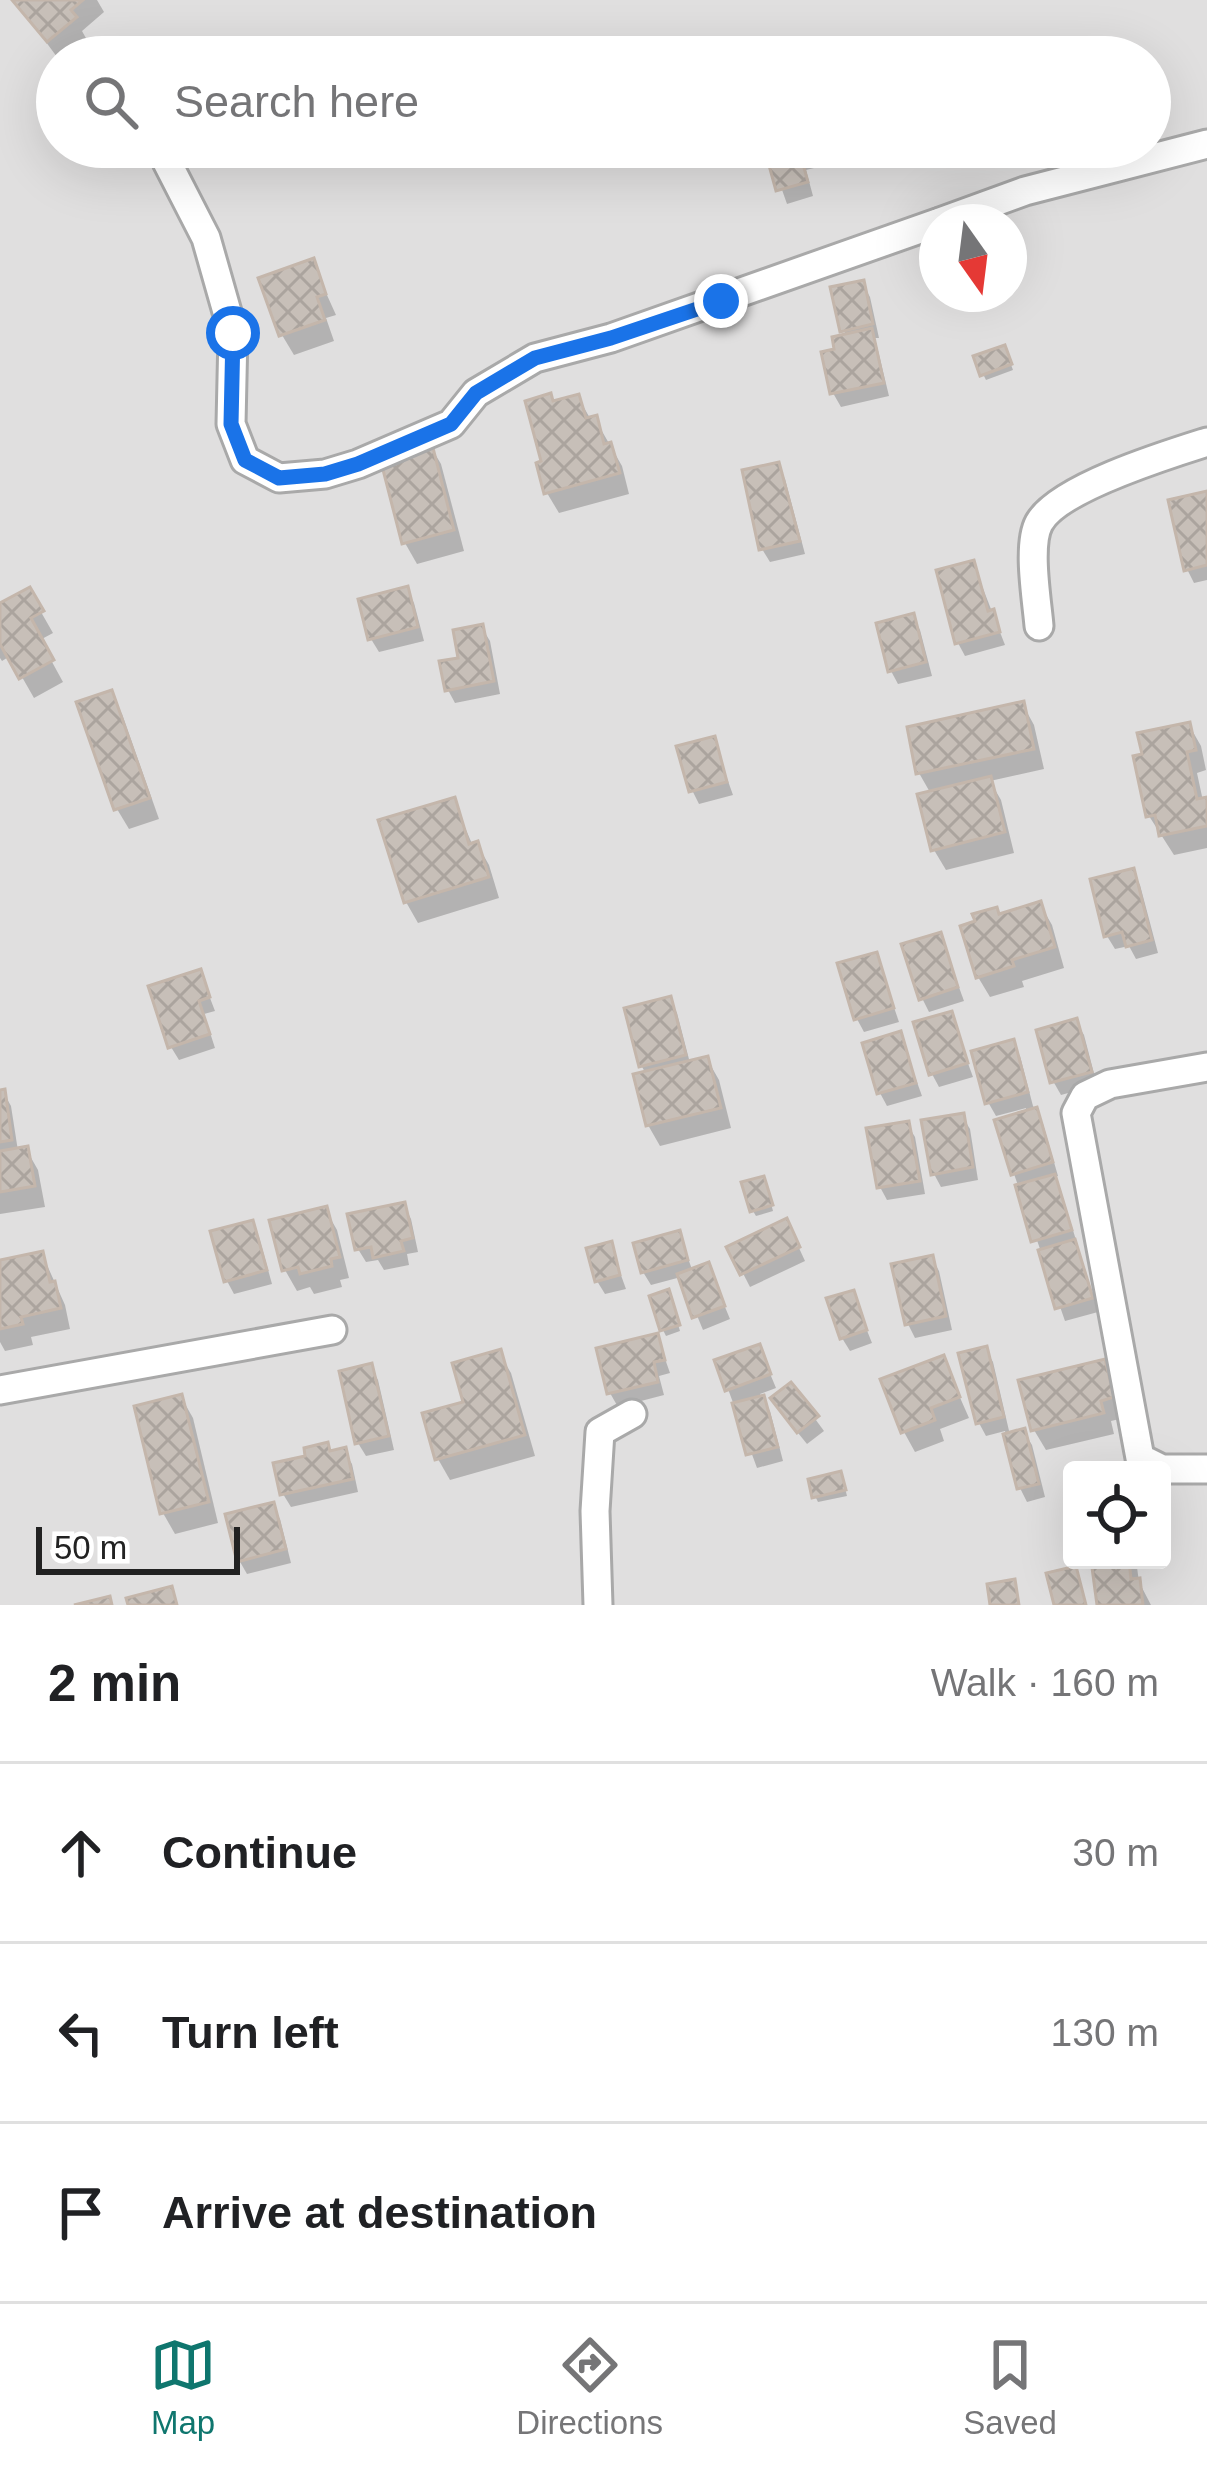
<!DOCTYPE html>
<meta charset="utf-8">
<style>
:root{--surface:#fff;--page:#f6f6f6;--text:#202124;--muted:#757577;--line:#e0e0e0;--accent:#0f766e}
body{margin:0;font-family:Helvetica,sans-serif;background:var(--page);color:var(--text)}
.controls{position:absolute;right:36px;bottom:36px;display:grid;overflow:hidden;border-radius:12px;box-shadow:0 12px 48px #0002}
.controls button{width:108px;height:108px;display:grid;place-items:center;padding:0;border:0;border-bottom:3px solid var(--line);background:var(--surface);color:var(--text);font:60px sans-serif}
.compass{position:absolute;left:919px;top:204px;width:108px;height:108px;border-radius:50%;background:var(--surface);box-shadow:0 12px 48px #0002;rotate:166deg}
.scale{position:absolute;left:36px;bottom:30px;width:204px;box-sizing:border-box;padding-left:12px;border:6px solid #222;border-top:0;font-size:33px;line-height:42px;white-space:nowrap;color:#222;-webkit-text-stroke:9px #fff;paint-order:stroke}
.stop{position:absolute;width:36px;height:36px;margin:-27px;border:9px solid #1a73e8;border-radius:50%;background:#fff}
.stop.end{background:#1a73e8;border-color:#fff;box-shadow:0 3px 12px #0008}
.list{margin:0;padding:0;list-style:none}
h2{display:flex;justify-content:space-between;align-items:center;height:156px;margin:0;padding:0 48px;font-size:51px}
h2 small{font-size:39px;font-weight:400;color:var(--muted)}
.list li{display:grid;grid-template-columns:78px 1fr auto;gap:36px;align-items:center;box-sizing:border-box;height:180px;padding:0 48px;border-top:3px solid var(--line)}
.list b{display:block;font-size:45px;white-space:nowrap}
.list em{font-size:39px;font-style:normal;color:var(--muted)}
.icon{flex:none;width:66px;height:66px;fill:none;stroke:currentColor;stroke-width:2;stroke-linecap:round;stroke-linejoin:round}
.map{position:relative;flex:none;width:1207px;height:1605px;overflow:hidden}
.search{position:absolute;background:var(--surface);box-shadow:0 12px 48px #0002;left:36px;right:36px;top:36px;height:132px;display:flex;align-items:center;gap:30px;box-sizing:border-box;padding:0 42px;border-radius:66px;color:var(--muted);font-size:45px}
.sheet{height:696px;background:var(--surface)}
nav{display:flex;justify-content:space-around;align-items:center;box-sizing:border-box;height:168px;border-top:3px solid var(--line);background:var(--surface);font-size:33px;color:var(--muted)}
nav a{display:grid;justify-items:center;gap:6px}
nav .on{color:var(--accent)}
.map>svg:first-child{display:block}
.residential{fill:#e0dfdf;fill-rule:evenodd}
.shadow{fill:#0003}
.building{fill:url(#building-cross-hatch);stroke:#c4b6ab;stroke-width:3}
.lines{fill:none;stroke-linecap:round;stroke-linejoin:round}
.minor-casing{stroke:#a9a9a9;stroke-width:33}
.minor{stroke:#fff;stroke-width:27}
.route{stroke:#1a73e8;stroke-width:15}
</style>
<div class="map">
<svg width="1207" height="1605" viewBox="0 0 1207 1605">
<defs>
<pattern id="building-cross-hatch" width="8" height="8" patternUnits="userSpaceOnUse" patternTransform="scale(3)"><rect width="8" height="8" fill="#c7bfb8"/><path d="M0 0l8 8M0 8l8-8" fill="none" stroke="#aba49e"/></pattern>
</defs>
<rect width="100%" height="100%" fill="#f2efe9"/>
<!-- residential -->
<path class="residential" d="M0 0H1207V1605H0ZM57 57H1150V147H57ZM937 222H1009V294H937ZM1072 1470H1162V1560H1072Z"/>
<!-- shadow -->
<g class="shadow">
<polygon points="15,0 97,0 104,12 82,31 87,40 65,57 57,57"/>
<polygon points="767,147 821,147 826,165 806,170 813,196 787,204"/>
<polygon points="1038,147 1065,147 1073,169 1051,176"/>
<polygon points="312,262 336,315 326,318 334,341 294,355 282,335"/>
<polygon points="862,283 870,297 879,338 875,338 889,396 841,407 833,393 838,352"/>
<polygon points="1007,354 1013,370 986,380 983,374"/>
<polygon points="578,397 591,420 595,419 622,466 629,494 559,513 547,493 545,463 554,404"/>
<polygon points="429,444 441,464 464,551 417,564 405,543"/>
<polygon points="777,465 785,479 805,554 770,562 762,549"/>
<polygon points="1207,494 1207,580 1194,583 1187,569"/>
<polygon points="973,563 1005,645 965,656 958,643"/>
<polygon points="407,590 414,603 424,641 379,652 371,639"/>
<polygon points="29,591 53,633 40,640 63,682 34,698 10,656 2,661 0,658 0,607"/>
<polygon points="913,617 920,630 932,676 898,684 891,671"/>
<polygon points="482,628 490,641 500,694 455,703 448,690"/>
<polygon points="110,693 122,714 159,819 129,829 117,809"/>
<polygon points="1023,705 1034,725 1044,769 990,781 1001,800 1014,853 946,870 934,850 931,794 919,773"/>
<polygon points="1189,725 1201,746 1206,770 1197,773 1203,801 1207,804 1207,848 1174,855 1149,816 1145,757"/>
<polygon points="713,739 733,795 699,804 692,790"/>
<polygon points="453,800 473,846 477,844 489,865 499,898 418,923 406,902"/>
<polygon points="1133,872 1140,885 1158,953 1136,959 1129,946 1115,949 1107,936"/>
<polygon points="1040,904 1052,925 1064,968 1022,981 1024,987 990,997 978,977 978,923"/>
<polygon points="940,935 964,1001 929,1012 922,998"/>
<polygon points="876,955 899,1022 864,1032 857,1019"/>
<polygon points="200,972 215,1011 204,1014 215,1048 179,1060 171,1047"/>
<polygon points="670,999 677,1013 690,1063 707,1059 719,1080 731,1128 660,1146 648,1125 646,1074 641,1065"/>
<polygon points="950,1014 973,1077 939,1087 932,1074"/>
<polygon points="1076,1022 1084,1035 1097,1085 1061,1095 1053,1081"/>
<polygon points="900,1035 922,1096 887,1106 880,1093"/>
<polygon points="1012,1043 1020,1056 1033,1106 1043,1124 1058,1176 1053,1177 1061,1191 1098,1312 1065,1321 1014,1174 1026,1108 996,1116 988,1102"/>
<polygon points="3,1092 11,1106 18,1151 26,1149 38,1170 45,1207 0,1214 0,1093"/>
<polygon points="962,1116 970,1129 978,1180 941,1187 934,1174"/>
<polygon points="907,1124 915,1137 925,1194 887,1200 880,1187"/>
<polygon points="766,1185 773,1211 756,1216 753,1211"/>
<polygon points="404,1205 411,1219 418,1252 407,1254 409,1265 384,1270 378,1260 366,1262 358,1249"/>
<polygon points="325,1209 337,1230 349,1278 340,1280 342,1287 314,1294 310,1287 297,1291 285,1270"/>
<polygon points="252,1224 259,1237 272,1284 234,1294 227,1281"/>
<polygon points="679,1234 693,1272 708,1266 730,1319 703,1330 681,1277 651,1285 643,1272"/>
<polygon points="793,1235 805,1261 750,1287 730,1248"/>
<polygon points="610,1245 626,1289 605,1294 597,1281"/>
<polygon points="42,1254 65,1305 70,1329 31,1337 33,1345 5,1351 0,1342 0,1263"/>
<polygon points="932,1258 939,1271 952,1330 915,1338 908,1324"/>
<polygon points="852,1293 872,1343 850,1351 842,1338"/>
<polygon points="670,1299 680,1331 666,1336 663,1330"/>
<polygon points="657,1336 670,1373 659,1376 664,1395 618,1407 610,1393 600,1350"/>
<polygon points="759,1347 776,1388 760,1394 770,1411 783,1461 757,1468 728,1389"/>
<polygon points="985,1349 993,1362 1010,1435 1024,1432 1032,1445 1045,1497 1027,1502 1020,1488 1005,1431 986,1436 979,1423"/>
<polygon points="499,1353 511,1373 535,1456 450,1480 438,1459"/>
<polygon points="943,1359 969,1418 940,1429 944,1441 915,1452 904,1432"/>
<polygon points="1103,1362 1115,1383 1124,1418 1111,1421 1114,1434 1046,1450 1034,1430"/>
<polygon points="371,1367 378,1380 394,1450 366,1456 358,1443"/>
<polygon points="791,1386 824,1431 807,1444 781,1412"/>
<polygon points="181,1397 193,1418 218,1523 175,1534 163,1513"/>
<polygon points="344,1451 352,1464 358,1492 291,1507 283,1494 332,1454"/>
<polygon points="843,1480 847,1496 818,1502 815,1496"/>
<polygon points="272,1505 280,1519 291,1563 247,1574 239,1560"/>
<polygon points="1094,1560 1136,1560 1139,1582 1151,1605 1100,1605"/>
</g>
<!-- building -->
<g class="building">
<polygon points="12,0 83,0 71,10 77,17 47,42"/>
<polygon points="764,147 819,147 821,151 801,157 808,182 776,191"/>
<polygon points="1035,147 1065,147 1067,156 1041,164"/>
<polygon points="314,258 326,294 317,297 325,320 279,336 258,278"/>
<polygon points="864,280 873,324 840,332 830,287"/>
<polygon points="872,328 884,383 830,394 821,352 834,349 832,337"/>
<polygon points="1005,345 1012,364 980,376 973,356"/>
<polygon points="551,393 553,401 579,394 586,418 597,415 604,444 611,442 620,473 544,494 536,463 541,461 525,401"/>
<polygon points="431,440 454,530 402,544 379,454"/>
<polygon points="779,462 800,541 759,550 742,470"/>
<polygon points="1207,491 1207,565 1184,571 1168,500"/>
<polygon points="974,560 988,611 994,609 1000,632 955,644 936,570"/>
<polygon points="408,586 418,627 368,640 358,599"/>
<polygon points="30,587 44,611 31,618 54,660 19,679 0,644 0,603"/>
<polygon points="914,613 926,662 888,672 876,623"/>
<polygon points="483,624 494,681 445,691 439,661 458,658 453,630"/>
<polygon points="112,690 150,798 114,810 76,702"/>
<polygon points="1024,701 1034,749 916,774 907,727"/>
<polygon points="1190,722 1196,750 1187,752 1197,799 1207,797 1207,826 1159,836 1155,815 1146,817 1133,756 1142,754 1137,733"/>
<polygon points="715,736 727,782 689,792 676,746"/>
<polygon points="991,776 1005,832 931,851 917,794"/>
<polygon points="455,797 469,844 478,841 489,877 404,903 378,820"/>
<polygon points="1134,868 1152,940 1126,947 1122,932 1104,937 1090,879"/>
<polygon points="1041,901 1055,947 1012,960 1014,966 976,978 960,926 975,921 972,914 997,907 999,914"/>
<polygon points="941,932 958,987 919,1000 901,944"/>
<polygon points="877,952 894,1008 854,1020 837,963"/>
<polygon points="201,969 210,997 199,1001 210,1034 168,1048 148,986"/>
<polygon points="671,996 686,1055 639,1067 624,1008"/>
<polygon points="952,1011 968,1063 929,1075 913,1022"/>
<polygon points="1077,1018 1092,1072 1050,1083 1036,1030"/>
<polygon points="901,1031 916,1083 877,1094 862,1043"/>
<polygon points="1014,1039 1028,1092 985,1104 971,1051"/>
<polygon points="708,1056 721,1108 646,1126 633,1074"/>
<polygon points="5,1089 12,1140 0,1142 0,1090"/>
<polygon points="1037,1107 1053,1162 1011,1175 994,1120"/>
<polygon points="964,1113 973,1167 931,1175 921,1120"/>
<polygon points="909,1121 920,1181 877,1188 866,1128"/>
<polygon points="28,1146 35,1186 0,1192 0,1151"/>
<polygon points="1055,1174 1072,1230 1031,1242 1015,1185"/>
<polygon points="764,1176 773,1205 750,1212 741,1182"/>
<polygon points="405,1202 413,1238 401,1241 404,1251 373,1258 371,1247 355,1250 347,1214"/>
<polygon points="327,1206 340,1257 331,1259 332,1266 300,1274 298,1267 282,1271 269,1220"/>
<polygon points="787,1218 800,1247 740,1275 726,1247"/>
<polygon points="253,1220 267,1270 224,1282 210,1231"/>
<polygon points="680,1230 688,1260 641,1273 633,1243"/>
<polygon points="1075,1239 1093,1298 1055,1309 1038,1250"/>
<polygon points="612,1241 620,1275 595,1282 586,1248"/>
<polygon points="43,1251 50,1282 55,1281 61,1308 21,1317 23,1324 0,1329 0,1260"/>
<polygon points="933,1255 946,1316 905,1325 891,1264"/>
<polygon points="709,1262 725,1306 692,1318 677,1274"/>
<polygon points="669,1289 680,1325 660,1331 649,1296"/>
<polygon points="854,1290 867,1330 840,1339 826,1298"/>
<polygon points="658,1333 665,1360 654,1362 658,1382 607,1394 596,1348"/>
<polygon points="760,1344 771,1374 725,1391 714,1360"/>
<polygon points="987,1346 1004,1417 976,1424 958,1353"/>
<polygon points="501,1349 525,1435 435,1460 422,1413 463,1402 452,1363"/>
<polygon points="944,1355 960,1397 931,1408 935,1420 901,1433 880,1379"/>
<polygon points="1105,1359 1114,1397 1101,1401 1104,1413 1031,1431 1018,1380"/>
<polygon points="372,1363 389,1436 355,1444 339,1371"/>
<polygon points="791,1382 819,1416 797,1433 770,1398"/>
<polygon points="182,1394 209,1502 160,1514 134,1406"/>
<polygon points="764,1395 778,1447 746,1455 732,1403"/>
<polygon points="1025,1428 1039,1484 1017,1489 1003,1434"/>
<polygon points="328,1442 330,1451 346,1447 353,1479 280,1495 273,1463 305,1456 304,1448"/>
<polygon points="841,1471 846,1490 812,1498 808,1479"/>
<polygon points="274,1502 286,1549 237,1562 225,1514"/>
<polygon points="1091,1560 1129,1560 1131,1579 1140,1578 1143,1605 1097,1605"/>
<polygon points="1076,1566 1086,1605 1054,1605 1046,1573"/>
<polygon points="1015,1579 1019,1605 990,1605 987,1584"/>
<polygon points="172,1586 177,1605 128,1605 126,1598"/>
<polygon points="110,1596 112,1605 74,1605"/>
</g>
<g class="lines">
<!-- minor casing -->
<g class="minor-casing">
<g id="minor">
<polyline points="167,162 206,238 233,333 231,424 245,460 279,478 325,474 358,464 451,424 476,393 535,358 611,338 937,223"/>
<polyline points="940,222 1025,191 1207,144"/>
<path d="M1039 626C1037 601 1027 545 1039 523 1058 488 1169 454 1207 442"/>
<polyline points="1207,1067 1110,1084 1085,1096 1076,1113 1140,1458 1162,1469 1207,1469"/>
<polyline points="0,1390 332,1330"/>
<polyline points="598,1605 595,1511 600,1432 632,1414"/>
</g>
</g>
<!-- minor -->
<use href="#minor" class="minor"/>
</g>
<g class="lines">
<!-- route -->
<polyline class="route" points="233,333 231,424 245,460 279,478 325,474 358,464 451,424 476,393 535,358 611,338 721,301"/>
</g>
</svg>
<div class="controls">
<button><svg class="icon" aria-label="locate" viewBox="0 0 24 24"><circle cx="12" cy="12" r="6"/><path d="M12 2v4M12 18v4M2 12h4M18 12h4"/></svg></button>
</div>
<svg class="compass" viewBox="-18 -18 36 36"><path d="M0-13l5 13h-10z" fill="#e53935"/><path d="M0 13l5-13h-10z" fill="#757577"/></svg>
<div class="scale">50 m</div>
<div class="stop" style="left:233px;top:333px"></div>
<div class="stop end" style="left:721px;top:301px"></div>
<div class="search"><svg class="icon" aria-label="search" viewBox="0 0 24 24"><circle cx="10" cy="10" r="6"/><path d="M15 15l6 6"/></svg>Search here</div>
</div>
<section class="sheet">
<h2>2 min<small>Walk · 160 m</small></h2>
<ul class="list">
<li><svg class="icon" aria-label="ahead" viewBox="0 0 24 24"><path d="M12 20V5M6 11l6-6 6 6"/></svg><div><b>Continue</b></div><em>30 m</em></li>
<li><svg class="icon" aria-label="left" viewBox="0 0 24 24"><path d="M17 20v-9H6M10 6l-5 5 5 5"/></svg><div><b>Turn left</b></div><em>130 m</em></li>
<li><svg class="icon" aria-label="arrive" viewBox="0 0 24 24"><path d="M6 21V4h12l-3 4 3 4H6"/></svg><div><b>Arrive at destination</b></div></li>
</ul>
</section>
<nav>
<a class="on"><svg class="icon" aria-label="map" viewBox="0 0 24 24"><path d="M3 6l6-2 6 2 6-2v14l-6 2-6-2-6 2zM9 4v14M15 6v14"/></svg>Map</a>
<a><svg class="icon" aria-label="directions" viewBox="0 0 24 24"><path d="M12 3l9 9-9 9-9-9zM9 14v-3h6M13 9l2 2-2 2"/></svg>Directions</a>
<a><svg class="icon" aria-label="saved" viewBox="0 0 24 24"><path d="M7 4h10v16l-5-4-5 4z"/></svg>Saved</a>
</nav>
